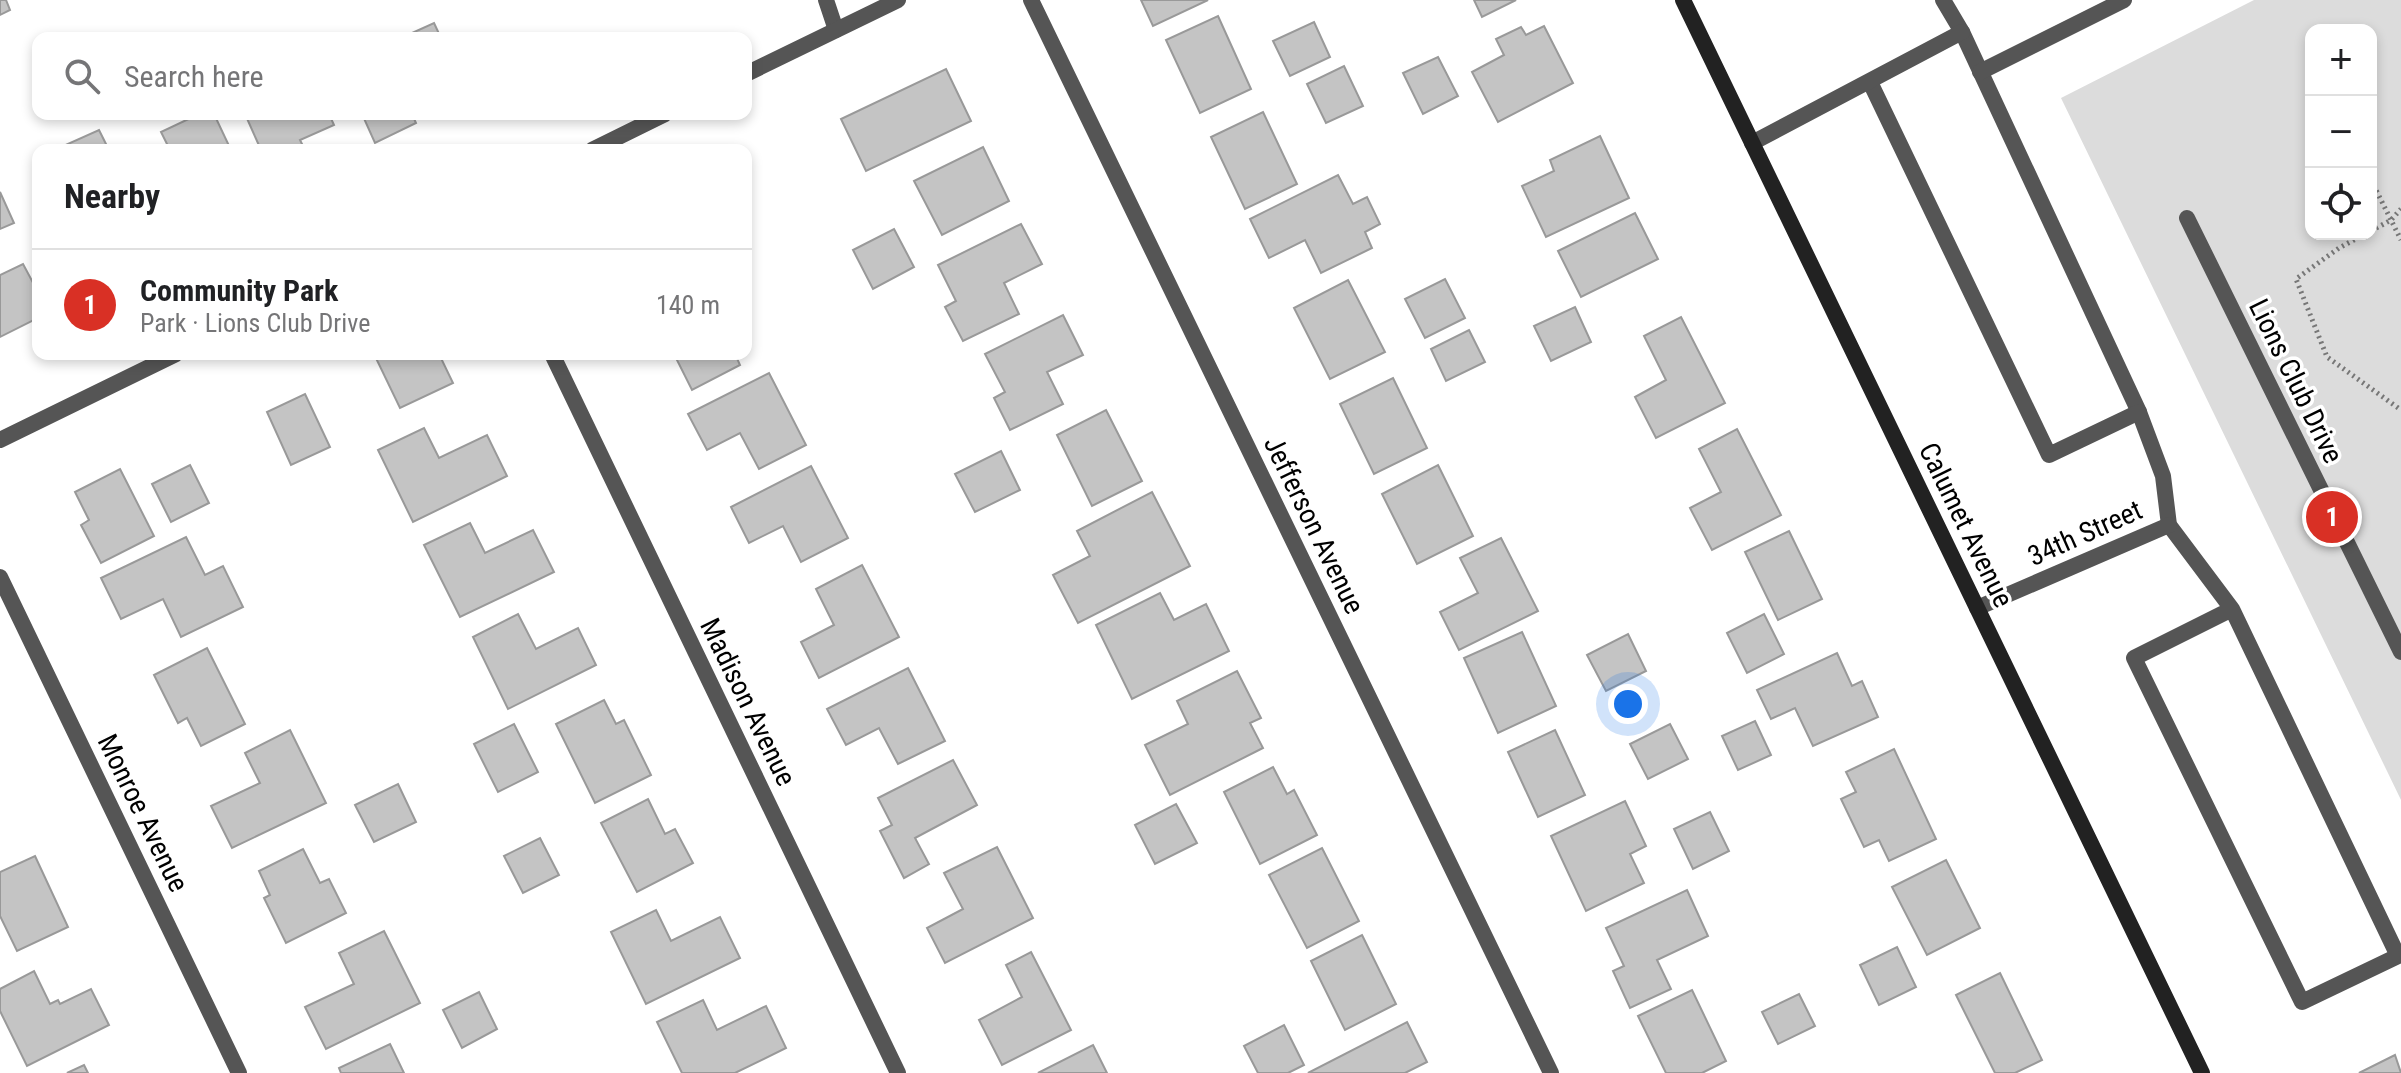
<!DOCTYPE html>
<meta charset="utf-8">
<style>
:root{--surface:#fff;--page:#f2f2f2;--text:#202124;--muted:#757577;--line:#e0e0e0;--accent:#d93025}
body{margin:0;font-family:"Roboto Condensed",sans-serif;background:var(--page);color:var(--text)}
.controls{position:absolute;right:24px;top:24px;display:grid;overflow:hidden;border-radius:16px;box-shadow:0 4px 12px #0003}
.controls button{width:72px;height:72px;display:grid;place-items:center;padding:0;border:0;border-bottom:2px solid var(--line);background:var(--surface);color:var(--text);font:40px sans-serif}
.you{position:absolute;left:1628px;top:704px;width:28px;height:28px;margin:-20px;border:6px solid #fff;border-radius:50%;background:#1a73e8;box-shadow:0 0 0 12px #1a73e833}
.badge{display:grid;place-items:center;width:52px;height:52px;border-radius:50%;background:var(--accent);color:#fff;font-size:26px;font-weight:700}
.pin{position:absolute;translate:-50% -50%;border:4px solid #fff;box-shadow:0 2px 8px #0006}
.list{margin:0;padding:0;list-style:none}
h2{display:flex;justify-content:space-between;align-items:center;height:104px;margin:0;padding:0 32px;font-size:34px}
h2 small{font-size:26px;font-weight:400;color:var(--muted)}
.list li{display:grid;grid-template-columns:52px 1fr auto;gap:24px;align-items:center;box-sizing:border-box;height:112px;padding:0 32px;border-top:2px solid var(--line)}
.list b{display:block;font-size:30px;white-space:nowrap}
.list p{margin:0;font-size:26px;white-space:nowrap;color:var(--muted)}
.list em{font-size:26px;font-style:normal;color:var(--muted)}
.icon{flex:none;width:44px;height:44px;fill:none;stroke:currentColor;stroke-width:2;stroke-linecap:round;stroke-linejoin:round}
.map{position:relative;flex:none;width:2401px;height:1073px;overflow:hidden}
.search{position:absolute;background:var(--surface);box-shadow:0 4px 12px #0003;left:32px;top:32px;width:720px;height:88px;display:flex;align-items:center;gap:20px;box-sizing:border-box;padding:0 28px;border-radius:16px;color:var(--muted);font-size:30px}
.panel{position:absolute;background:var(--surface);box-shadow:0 4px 12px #0003;left:32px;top:144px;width:720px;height:216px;border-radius:16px}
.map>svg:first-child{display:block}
.green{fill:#dcdcdc;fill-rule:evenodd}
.building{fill:#c4c4c4;stroke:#999;stroke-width:2}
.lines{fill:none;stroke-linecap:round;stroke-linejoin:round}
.path{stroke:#777;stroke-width:5;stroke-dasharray:2 4;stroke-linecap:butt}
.lane{stroke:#555;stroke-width:16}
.street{stroke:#555;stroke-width:16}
.secondary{stroke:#222;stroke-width:16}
.labels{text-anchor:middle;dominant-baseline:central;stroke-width:7;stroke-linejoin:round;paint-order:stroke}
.street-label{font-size:28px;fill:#000;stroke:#fff}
</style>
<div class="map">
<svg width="2401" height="1073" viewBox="0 0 2401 1073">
<rect width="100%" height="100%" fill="#fff"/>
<!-- green -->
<path class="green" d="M2254 0H2401V800L2061 98ZM2311 30H2371V234H2311Z"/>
<!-- building -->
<g class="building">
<polygon points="0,0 6,0 10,10 0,15"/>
<polygon points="1141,0 1208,0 1153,26"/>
<polygon points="1474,0 1516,0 1482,17"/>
<polygon points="1218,16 1251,89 1200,113 1166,40"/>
<polygon points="1314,22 1330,57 1290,76 1273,41"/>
<polygon points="434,23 441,38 401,38"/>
<polygon points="1544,26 1573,83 1498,122 1472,72 1504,55 1496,39 1521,27 1526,35"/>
<polygon points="1438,57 1458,96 1423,114 1403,73"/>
<polygon points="1344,66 1363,106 1326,123 1307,84"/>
<polygon points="946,69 971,121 866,171 841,119"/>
<polygon points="1263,112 1297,184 1245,209 1211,137"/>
<polygon points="199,114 214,114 231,150 170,150 161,132"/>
<polygon points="245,114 329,114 334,125 300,140 305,150 261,150"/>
<polygon points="362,114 412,114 416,123 375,143"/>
<polygon points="99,130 109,150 62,150 61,147"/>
<polygon points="1600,136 1629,198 1546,237 1522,186 1554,171 1550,160"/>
<polygon points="983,147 1009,201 942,235 914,181"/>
<polygon points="1338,175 1353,204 1367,197 1380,224 1365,232 1372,248 1321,273 1305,240 1269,258 1250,219"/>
<polygon points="0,192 14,223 0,229"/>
<polygon points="1635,213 1658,259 1581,297 1558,251"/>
<polygon points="1021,224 1042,264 1004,283 1019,314 963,341 945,307 956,301 938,265"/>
<polygon points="894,229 914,267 873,289 853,250"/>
<polygon points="23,264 38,292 38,318 0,337 0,275"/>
<polygon points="1445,279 1465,318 1425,338 1405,299"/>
<polygon points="1348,280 1385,352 1330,379 1294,308"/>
<polygon points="1575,307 1591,342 1551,361 1534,326"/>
<polygon points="1063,315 1083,355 1047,372 1063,404 1010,430 994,398 1005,392 985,354"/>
<polygon points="1681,317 1725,403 1656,438 1635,397 1666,380 1644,336"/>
<polygon points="1469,330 1485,362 1446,381 1431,349"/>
<polygon points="374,354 439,354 453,383 400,408"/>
<polygon points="674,354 735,354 740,365 692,390"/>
<polygon points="769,373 806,445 759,469 740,433 707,450 688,414"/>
<polygon points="1393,378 1427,448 1374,474 1340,404"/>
<polygon points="305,394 330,447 291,465 267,412"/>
<polygon points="1106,410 1142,481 1092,506 1057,435"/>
<polygon points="424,428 439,458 487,435 507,476 413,522 378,450"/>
<polygon points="1737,429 1781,515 1712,550 1690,508 1721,492 1699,449"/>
<polygon points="1001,451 1020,490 975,512 955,474"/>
<polygon points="190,465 209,503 171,522 152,484"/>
<polygon points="1438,465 1473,536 1417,564 1382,494"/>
<polygon points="811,466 848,538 801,562 783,526 749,543 731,507"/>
<polygon points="120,469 154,536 101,563 81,525 89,520 75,492"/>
<polygon points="1152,492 1190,566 1078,623 1053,575 1090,556 1077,531"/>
<polygon points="470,523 485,553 533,530 554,572 460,617 424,545"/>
<polygon points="1789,531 1822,599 1778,620 1745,552"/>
<polygon points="186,537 205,575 223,566 243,607 181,637 163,599 121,619 101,578"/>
<polygon points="1501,538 1538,611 1459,650 1440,612 1478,593 1460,558"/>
<polygon points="862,565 899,637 819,678 801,642 834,625 816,589"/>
<polygon points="1160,593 1174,620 1206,604 1229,651 1132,699 1096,625"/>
<polygon points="518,614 536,649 578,628 596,665 508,709 473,637"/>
<polygon points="1764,614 1784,654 1747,673 1727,633"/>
<polygon points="1522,632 1556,706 1498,733 1464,658"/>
<polygon points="1628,634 1646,671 1606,691 1587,655"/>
<polygon points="207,648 245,724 201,746 187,718 178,723 154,675"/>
<polygon points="1837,653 1852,686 1862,681 1878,717 1813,746 1795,708 1771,719 1757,690"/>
<polygon points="908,668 945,741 898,764 879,728 846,745 827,709"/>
<polygon points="1237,671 1261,718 1250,723 1263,748 1170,795 1145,745 1188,724 1177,701"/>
<polygon points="604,700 616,724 624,720 651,775 595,803 556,724"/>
<polygon points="1755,721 1771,755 1738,770 1722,736"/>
<polygon points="514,724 538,772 498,792 474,744"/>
<polygon points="1670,724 1688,759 1648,779 1630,744"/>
<polygon points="290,730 326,803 232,848 211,806 260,783 245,753"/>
<polygon points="1555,730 1585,795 1538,817 1508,752"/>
<polygon points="1894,749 1936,839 1889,861 1879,840 1864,847 1841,799 1856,792 1846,772"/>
<polygon points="953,760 977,805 915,838 929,864 904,878 880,831 892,825 878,798"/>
<polygon points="1273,767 1287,794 1294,790 1317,835 1260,864 1224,792"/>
<polygon points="398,784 416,822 374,842 355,805"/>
<polygon points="648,799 665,834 675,829 693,863 637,892 601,823"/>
<polygon points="1625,801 1646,846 1630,854 1644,883 1586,911 1551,836"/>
<polygon points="1176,804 1197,843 1155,864 1135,825"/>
<polygon points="1710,812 1729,851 1693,869 1674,829"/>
<polygon points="540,838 559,875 523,893 504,856"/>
<polygon points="997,847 1033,918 945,963 927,928 963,909 944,873"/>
<polygon points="1322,848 1359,921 1307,948 1269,875"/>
<polygon points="303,849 320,883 329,879 346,913 286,943 264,898 270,895 259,871"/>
<polygon points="35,856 68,927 17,951 0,916 0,872"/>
<polygon points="1946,860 1980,928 1927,955 1892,887"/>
<polygon points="1687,890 1708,936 1657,960 1671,989 1630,1008 1613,971 1624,966 1606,928"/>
<polygon points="656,910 671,941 720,917 740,958 646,1004 611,932"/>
<polygon points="384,931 420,1003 326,1049 305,1007 354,984 339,953"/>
<polygon points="1362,935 1396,1004 1345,1030 1311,961"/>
<polygon points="1897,947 1916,987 1879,1005 1860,965"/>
<polygon points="1031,952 1071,1030 1002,1065 979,1020 1022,997 1006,965"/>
<polygon points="34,971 50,1004 58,1000 60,1004 91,989 109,1025 27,1066 0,1011 0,989"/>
<polygon points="2000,973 2042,1060 2015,1073 1995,1073 1956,995"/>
<polygon points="1692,990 1726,1061 1702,1073 1666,1073 1638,1016"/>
<polygon points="479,992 497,1029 462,1048 443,1010"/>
<polygon points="1799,994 1815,1026 1778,1044 1762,1012"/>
<polygon points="703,1000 717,1030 766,1006 786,1048 735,1073 682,1073 657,1022"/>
<polygon points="1407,1022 1427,1062 1405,1073 1308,1073"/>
<polygon points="1284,1025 1304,1065 1288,1073 1258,1073 1244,1046"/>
<polygon points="390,1044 404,1073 341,1073 339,1068"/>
<polygon points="1093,1045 1107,1073 1038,1073"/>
<polygon points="2395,1055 2401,1073 2359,1073"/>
<polygon points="84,1065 88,1073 67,1073"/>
</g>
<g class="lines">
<!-- path -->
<g class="path">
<polyline points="2371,180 2401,240"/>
<polyline points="2371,231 2391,220 2401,209"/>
<polyline points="2365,234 2339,248 2296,279 2327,357 2401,410"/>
</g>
<!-- lane -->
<g class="lane">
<polyline points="826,0 836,30"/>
<polyline points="1943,0 1962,32 2139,412 2163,476 2169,525 2232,609 2134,658 2302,1002 2398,956 2232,609"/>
<polyline points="1980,72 2124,0"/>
<polyline points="1870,82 2049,455 2139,412"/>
<polyline points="1752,143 1962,32"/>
<polyline points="1977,608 2169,525"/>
</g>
<!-- street -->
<g class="street">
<polyline points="1031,0 1551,1073"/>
<polyline points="746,74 898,0"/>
<polyline points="592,150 665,114"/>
<polyline points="2187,218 2401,652"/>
<polyline points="552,354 898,1073"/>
<polyline points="0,440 176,354"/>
<polyline points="0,577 239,1073"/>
</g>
<!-- secondary -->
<polyline class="secondary" points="1683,0 2202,1073"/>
</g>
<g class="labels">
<!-- street labels -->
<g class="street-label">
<text transform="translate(2296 381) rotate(64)">Lions Club Drive</text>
<text transform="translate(1314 525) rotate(64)">Jefferson Avenue</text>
<text transform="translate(1966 525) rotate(64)">Calumet Avenue</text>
<text transform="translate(2085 533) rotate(-24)">34th Street</text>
<text transform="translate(748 702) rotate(64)">Madison Avenue</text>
<text transform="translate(143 813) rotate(64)">Monroe Avenue</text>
</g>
</g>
</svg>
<div class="controls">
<button>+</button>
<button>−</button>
<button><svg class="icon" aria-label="locate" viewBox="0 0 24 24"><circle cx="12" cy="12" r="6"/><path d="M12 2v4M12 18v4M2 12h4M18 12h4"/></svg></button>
</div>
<div class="you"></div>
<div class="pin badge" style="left:2332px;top:517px">1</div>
<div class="search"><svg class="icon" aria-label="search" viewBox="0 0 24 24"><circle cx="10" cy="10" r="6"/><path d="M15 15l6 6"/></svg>Search here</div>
<section class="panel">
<h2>Nearby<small></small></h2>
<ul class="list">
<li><span class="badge">1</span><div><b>Community Park</b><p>Park · Lions Club Drive</p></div><em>140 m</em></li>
</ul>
</section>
</div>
